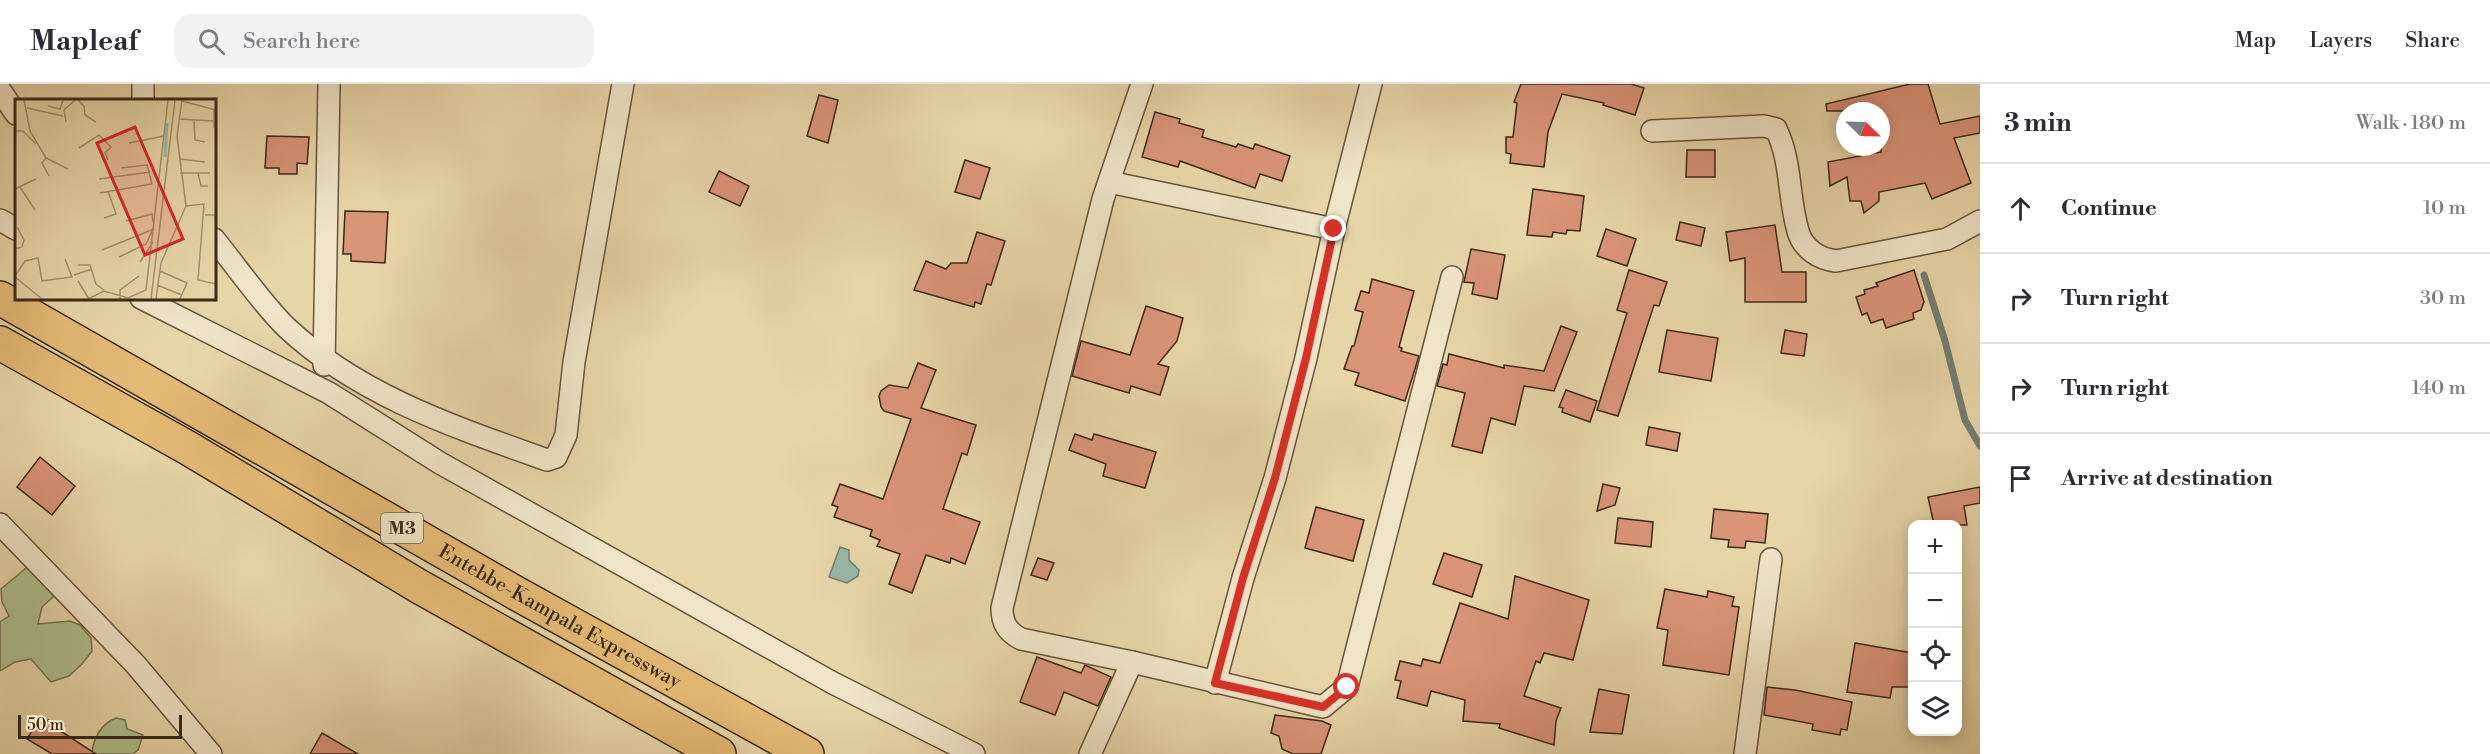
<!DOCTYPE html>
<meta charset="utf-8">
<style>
:root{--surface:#fff;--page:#f2f2f3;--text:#2b2b33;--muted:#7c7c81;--line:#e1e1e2}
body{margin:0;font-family:"Libre Bodoni",serif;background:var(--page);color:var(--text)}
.controls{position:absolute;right:18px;bottom:18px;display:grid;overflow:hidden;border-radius:12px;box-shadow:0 3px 15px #0003}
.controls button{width:54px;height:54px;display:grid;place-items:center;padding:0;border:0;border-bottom:2px solid var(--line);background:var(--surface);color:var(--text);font:30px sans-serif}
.compass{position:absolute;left:1836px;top:18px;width:54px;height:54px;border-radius:50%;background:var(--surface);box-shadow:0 3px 15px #0003;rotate:113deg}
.scale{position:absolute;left:18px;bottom:15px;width:164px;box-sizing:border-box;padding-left:6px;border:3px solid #3b2a19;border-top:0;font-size:16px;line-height:21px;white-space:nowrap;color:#3b2a19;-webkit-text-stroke:4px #efe4c6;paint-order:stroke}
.stop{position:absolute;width:18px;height:18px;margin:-14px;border:4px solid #d93025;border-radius:50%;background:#fff}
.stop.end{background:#d93025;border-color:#fff;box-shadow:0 2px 6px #0008}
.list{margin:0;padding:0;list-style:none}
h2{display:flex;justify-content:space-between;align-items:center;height:78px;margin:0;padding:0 24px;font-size:26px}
h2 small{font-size:20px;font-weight:400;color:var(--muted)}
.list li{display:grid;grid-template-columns:39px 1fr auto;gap:18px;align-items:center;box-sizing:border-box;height:90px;padding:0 24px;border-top:2px solid var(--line)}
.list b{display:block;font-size:22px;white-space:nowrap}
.list em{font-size:20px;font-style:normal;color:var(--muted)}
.icon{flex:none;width:33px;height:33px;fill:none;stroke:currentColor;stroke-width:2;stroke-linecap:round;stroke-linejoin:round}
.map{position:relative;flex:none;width:1980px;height:670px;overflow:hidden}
header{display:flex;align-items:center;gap:36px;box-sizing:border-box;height:84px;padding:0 30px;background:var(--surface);border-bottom:2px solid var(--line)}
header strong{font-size:28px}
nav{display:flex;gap:33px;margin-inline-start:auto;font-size:21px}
.search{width:420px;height:54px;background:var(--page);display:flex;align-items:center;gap:15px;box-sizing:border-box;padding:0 21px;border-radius:18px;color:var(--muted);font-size:22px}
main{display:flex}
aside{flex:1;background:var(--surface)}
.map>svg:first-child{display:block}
.green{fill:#afbe8c;stroke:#757452;stroke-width:1.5}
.water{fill:#96b8ab;stroke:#727f71;stroke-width:1.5}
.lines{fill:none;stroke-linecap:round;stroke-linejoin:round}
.stream{stroke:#727f71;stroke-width:7}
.building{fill:#da9478;stroke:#3b2a19;stroke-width:1.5}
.minor-casing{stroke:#66553c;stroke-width:24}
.motorway-casing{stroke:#3b2a19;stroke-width:36}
.minor{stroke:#efe4c6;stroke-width:21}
.motorway{stroke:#e3ba74;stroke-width:33}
.route{stroke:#d93025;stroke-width:8}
.labels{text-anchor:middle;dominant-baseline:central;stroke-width:4.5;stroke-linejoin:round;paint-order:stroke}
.shield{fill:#efe4c6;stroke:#71624d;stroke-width:1.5}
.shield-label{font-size:18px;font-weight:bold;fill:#3b2a19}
.street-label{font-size:20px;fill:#3b2a19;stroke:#efe4c6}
.inset-river{fill:none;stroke:#96b8ab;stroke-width:3}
.inset-road{fill:none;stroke:#a2916e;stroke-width:1.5}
.view{fill:#d62828;fill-opacity:0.15;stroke:#d62828;stroke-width:3}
.inset-edge{fill:none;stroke:#3b2a19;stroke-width:3}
</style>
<header>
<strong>Mapleaf</strong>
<div class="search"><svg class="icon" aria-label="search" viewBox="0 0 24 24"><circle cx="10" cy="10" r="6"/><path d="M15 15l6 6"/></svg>Search here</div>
<nav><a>Map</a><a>Layers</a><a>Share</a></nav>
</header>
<main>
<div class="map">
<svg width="1980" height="670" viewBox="0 0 1980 670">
<rect width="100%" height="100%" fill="#e6d5a7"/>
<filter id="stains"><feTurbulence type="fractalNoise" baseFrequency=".00333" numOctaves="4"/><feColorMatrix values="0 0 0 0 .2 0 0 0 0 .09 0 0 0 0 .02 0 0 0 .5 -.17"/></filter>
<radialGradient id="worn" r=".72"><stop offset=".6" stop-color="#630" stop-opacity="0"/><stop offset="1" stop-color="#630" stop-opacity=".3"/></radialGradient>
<!-- green -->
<g class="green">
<polygon points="31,480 63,504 42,523 38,540 70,537 80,541 91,554 92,567 82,580 69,592 51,598 31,575 15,578 0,587 0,538 9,532 2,518 1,505"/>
<path d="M116 634 125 636 127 645 143 651 138 666 133 670H92C93 654 101 640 116 634Z"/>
</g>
<!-- water -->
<polygon class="water" points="840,463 849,466 849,476 859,486 858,492 847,499 829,493"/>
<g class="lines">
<!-- stream -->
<polyline class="stream" points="1924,191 1945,257 1965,336 1980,362"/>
</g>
<!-- building -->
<g class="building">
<polygon points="1521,0 1631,0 1644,4 1635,31 1603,21 1604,19 1562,10 1548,48 1544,83 1510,79 1511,70 1506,69 1506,53 1513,53 1517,19 1514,18"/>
<polygon points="1910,0 1928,0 1940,40 1980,32 1980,49 1954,54 1971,99 1932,115 1925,99 1879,108 1879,117 1864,129 1861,117 1850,117 1847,93 1830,102 1828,78 1881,68 1881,27 1827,27 1826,20"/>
<polygon points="819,11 838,16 828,59 807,52"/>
<polygon points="1155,28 1180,35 1179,39 1204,46 1202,53 1236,63 1238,60 1253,65 1255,60 1290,72 1282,97 1260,90 1255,104 1180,77 1178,83 1142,73"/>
<polygon points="267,52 309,53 307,80 297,79 297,90 279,90 279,84 265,84"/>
<polygon points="1687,66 1715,66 1715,93 1686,93"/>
<polygon points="965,76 990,84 980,115 955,108"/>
<polygon points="719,87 749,102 740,122 709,108"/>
<polygon points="1533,105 1584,112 1580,147 1567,146 1566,150 1553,148 1552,153 1527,151"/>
<polygon points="345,127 388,128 385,179 351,177 351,170 343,170"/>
<polygon points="1680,138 1705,144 1701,162 1676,156"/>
<polygon points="1775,141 1782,188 1806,188 1806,218 1745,218 1745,174 1730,177 1726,148"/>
<polygon points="1606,145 1636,155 1627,182 1597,172"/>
<polygon points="977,148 1005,157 991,201 987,200 981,220 975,218 974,223 914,206 926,177 946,185 951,179 967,179"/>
<polygon points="1471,165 1505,171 1497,215 1472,210 1474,199 1464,198"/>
<polygon points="1629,186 1667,198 1659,222 1654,221 1618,332 1597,326 1627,229 1617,226"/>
<polygon points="1914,186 1924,218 1921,226 1913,229 1914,235 1886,244 1883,235 1871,239 1867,229 1862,231 1856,213 1865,210 1864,206 1878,202 1876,199"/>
<polygon points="1372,195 1414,207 1399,263 1402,264 1401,267 1419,272 1405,317 1355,301 1359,289 1344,285 1352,262 1354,262 1363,228 1355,226 1361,207 1369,209"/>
<polygon points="1146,222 1183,234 1177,257 1158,280 1169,283 1160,311 1131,302 1129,309 1072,292 1081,257 1130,271"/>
<polygon points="1561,242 1577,248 1554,307 1524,302 1515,341 1491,334 1482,369 1452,362 1465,309 1437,302 1443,280 1447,281 1449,270 1504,284 1504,281 1544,287"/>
<polygon points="1667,246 1718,254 1711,297 1659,288"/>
<polygon points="1785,246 1807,250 1804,272 1781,269"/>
<polygon points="918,279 936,286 921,324 976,341 967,371 962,369 943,425 980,438 965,480 951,474 950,479 926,471 912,509 889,500 900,470 877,462 880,456 870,452 872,446 834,433 838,423 832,421 840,400 883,415 911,335 884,327 881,323 879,312 881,307 889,301 908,304"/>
<polygon points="1566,306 1597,317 1590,338 1562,328 1563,324 1559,323"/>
<polygon points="1649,343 1680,349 1677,367 1646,361"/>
<polygon points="1075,350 1092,356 1094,350 1156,368 1145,404 1103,392 1106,380 1069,366"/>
<polygon points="40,373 75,402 52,431 17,403"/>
<polygon points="1603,400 1620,404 1615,421 1597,427"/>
<polygon points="1980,403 1980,419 1964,422 1967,441 1934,441 1928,413"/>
<polygon points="1316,423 1364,436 1353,477 1305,464"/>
<polygon points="1714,425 1768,430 1765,459 1746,457 1745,464 1728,463 1729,456 1711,454"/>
<polygon points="1618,434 1653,438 1651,463 1615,459"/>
<polygon points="1444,469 1482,481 1472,513 1433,500"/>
<polygon points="1038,474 1054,479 1047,496 1031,491"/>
<polygon points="1515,492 1589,516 1573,576 1544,569 1540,579 1536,577 1524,612 1561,624 1556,637 1554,661 1499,644 1500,640 1463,637 1465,616 1431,607 1427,622 1397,614 1401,597 1395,596 1400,577 1421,582 1423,575 1440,579 1460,519 1508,535"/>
<polygon points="1665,505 1707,513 1708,507 1734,513 1732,522 1739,523 1729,591 1663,581 1668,546 1657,544"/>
<polygon points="1855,559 1912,569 1912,603 1892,603 1890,614 1847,608"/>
<polygon points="1037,573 1081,589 1085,581 1111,593 1098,622 1064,608 1055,631 1020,618"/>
<polygon points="1767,603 1795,606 1852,618 1847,646 1841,645 1840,651 1812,646 1813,640 1764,631"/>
<polygon points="1599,605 1629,611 1622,650 1590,648"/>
<polygon points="1275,631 1322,637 1331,641 1321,670 1293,670 1282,665 1279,652 1271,649"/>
<polygon points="48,636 64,645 62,648 96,670 52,670 27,655 38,637 45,641"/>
<polygon points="322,649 358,670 310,670"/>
</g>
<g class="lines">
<!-- minor casing -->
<g class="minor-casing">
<g id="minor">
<polyline points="143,0 143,16"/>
<path d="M1142 0 1103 115 1002 524C1002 540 1008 548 1021 555L1132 578 1323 623 1347 603 1452 193"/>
<polyline points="0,6 16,30"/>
<path d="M1652 47 1764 42 1776 45C1792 78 1788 113 1798 147 1803 165 1819 175 1836 177L1947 155 1980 137"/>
<polyline points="1109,98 1334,145"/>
<polyline points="0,136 16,145"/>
<path d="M214 155C237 183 263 221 287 244 360 312 455 343 547 376L556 373 566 351 574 278 623 0"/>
<polyline points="141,214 329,309 440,379 833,599 974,670"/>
<polyline points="324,281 329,0"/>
<polyline points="0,440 136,581 211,670"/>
<polyline points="1215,599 1243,494 1275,394 1306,274 1334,145 1371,0"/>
<polyline points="1090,670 1132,578"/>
<polyline points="1745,670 1771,475"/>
</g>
</g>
<!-- motorway casing -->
<g class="motorway-casing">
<g id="motorway">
<path id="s1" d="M0 214 514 508 807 670"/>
<polyline points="0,259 188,364 420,503 719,670"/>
</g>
</g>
<!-- minor -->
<use href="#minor" class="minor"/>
<!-- motorway -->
<use href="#motorway" class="motorway"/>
</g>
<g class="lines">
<!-- route -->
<polyline class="route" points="1334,145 1306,274 1275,394 1243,494 1215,599 1323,623 1347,603"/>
</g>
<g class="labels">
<!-- shield labels -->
<rect class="shield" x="381" y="429" width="42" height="30" rx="4.5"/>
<g class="shield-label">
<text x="402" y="444">M3</text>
</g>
<!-- street labels -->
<g class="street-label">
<text stroke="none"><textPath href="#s1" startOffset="644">Entebbe-Kampala Expressway</textPath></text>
</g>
</g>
<!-- overview -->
<g transform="translate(15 15)">
<rect width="201" height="201" fill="#e6d5a7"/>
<path class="inset-river" d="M150 58 152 24"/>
<path class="inset-road" d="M9 1 15 32 31 59 53 70M63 1 69 7 70 16 81 23M167 2 201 11M33 7 45 10 48 1M12 9 48 17M164 20 198 22M179 21 180 41 190 43M51 23 49 11 60 1M199 29V10M0 32H8L21 45M114 44 149 37M64 49 84 36 96 48 90 54 93 61M31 59 27 64 34 77M165 60 190 63M165 74H195M183 74 186 87H193M84 80 135 73M5 88 20 111M0 90 21 80M85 94 137 85 132 66 106 69M171 107 189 105 183 181 201 185M190 116H200L201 129M89 119 101 115 93 92M111 122 137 115 138 123M0 150 7 148 9 141 2 128M87 151 139 130M104 158 131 145 138 130M125 163 138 143M63 166H75L81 185 89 191M145 172 172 184 165 200M59 176 77 170M0 177 10 162 23 159 27 182 57 178 50 160M0 178 27 200M63 182 74 200M142 186 167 196M73 200 89 192 113 199 131 191 153 1M105 200V191L124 177M136 200 160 1M141 200 146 164 171 107 162 37 167 1"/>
<path class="view" d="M120 28 168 140 130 156 82 44Z"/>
<rect width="201" height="201" class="inset-edge"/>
</g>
<rect width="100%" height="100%" filter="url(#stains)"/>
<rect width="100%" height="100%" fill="url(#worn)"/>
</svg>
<div class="controls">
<button>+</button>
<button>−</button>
<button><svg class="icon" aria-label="locate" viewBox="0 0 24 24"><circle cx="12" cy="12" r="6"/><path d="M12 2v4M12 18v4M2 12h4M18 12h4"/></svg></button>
<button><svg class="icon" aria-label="layers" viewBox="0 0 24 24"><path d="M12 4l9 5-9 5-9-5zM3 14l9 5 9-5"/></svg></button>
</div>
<svg class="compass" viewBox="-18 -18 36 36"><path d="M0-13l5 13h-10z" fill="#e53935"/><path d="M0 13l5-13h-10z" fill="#7c7c81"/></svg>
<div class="scale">50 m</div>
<div class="stop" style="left:1347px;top:603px"></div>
<div class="stop end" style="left:1334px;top:145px"></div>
</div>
<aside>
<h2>3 min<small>Walk · 180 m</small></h2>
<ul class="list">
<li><svg class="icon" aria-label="ahead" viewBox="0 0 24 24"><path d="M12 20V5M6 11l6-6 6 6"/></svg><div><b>Continue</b></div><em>10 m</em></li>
<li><svg class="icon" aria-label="right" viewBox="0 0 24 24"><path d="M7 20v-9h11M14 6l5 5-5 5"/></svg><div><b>Turn right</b></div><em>30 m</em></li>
<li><svg class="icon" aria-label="right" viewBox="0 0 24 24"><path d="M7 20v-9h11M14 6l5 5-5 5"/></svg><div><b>Turn right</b></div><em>140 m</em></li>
<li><svg class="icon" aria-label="arrive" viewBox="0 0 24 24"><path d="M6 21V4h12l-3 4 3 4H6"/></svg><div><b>Arrive at destination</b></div></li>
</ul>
</aside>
</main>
